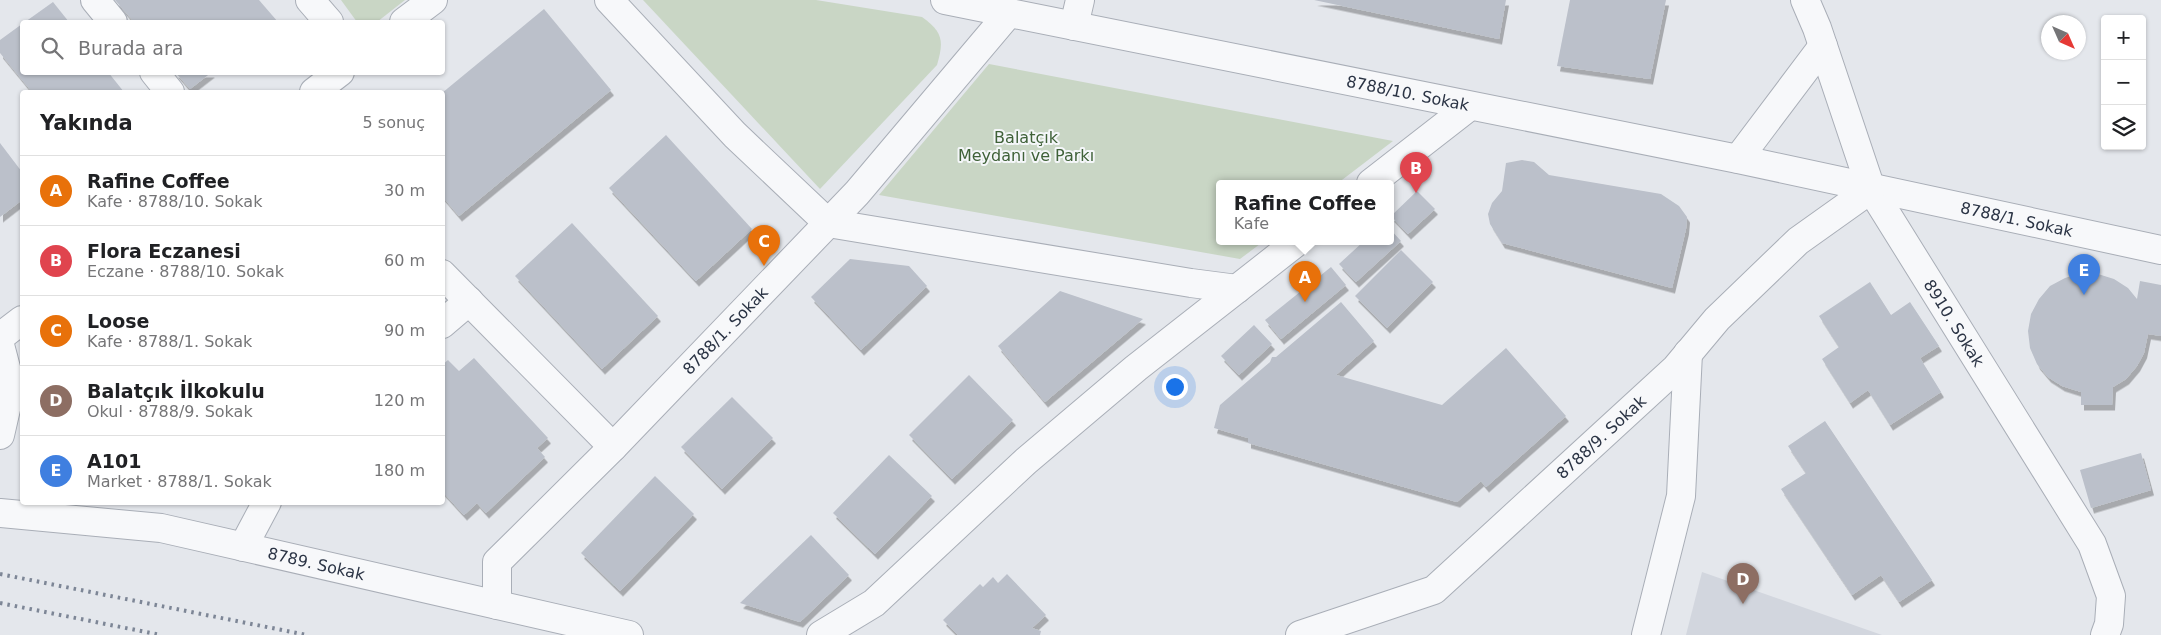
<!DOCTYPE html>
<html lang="tr">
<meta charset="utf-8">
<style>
:root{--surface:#fff;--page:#f6f6f6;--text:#202124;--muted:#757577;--line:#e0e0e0;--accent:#0b8043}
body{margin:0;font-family:"DejaVu Sans",sans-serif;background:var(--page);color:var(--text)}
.controls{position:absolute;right:15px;top:15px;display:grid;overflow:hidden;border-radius:5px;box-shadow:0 1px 4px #0004}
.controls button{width:45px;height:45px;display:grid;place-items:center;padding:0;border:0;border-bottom:1px solid var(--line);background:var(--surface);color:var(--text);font:25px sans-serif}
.compass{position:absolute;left:2041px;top:15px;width:45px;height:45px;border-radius:50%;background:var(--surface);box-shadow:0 1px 4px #0004;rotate:135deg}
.you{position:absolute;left:1174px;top:386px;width:18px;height:18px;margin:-12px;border:4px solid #fff;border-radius:50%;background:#1a73e8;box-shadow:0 0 0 8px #1a73e833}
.badge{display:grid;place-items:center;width:32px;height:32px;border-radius:50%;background:var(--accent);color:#fff;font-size:16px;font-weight:700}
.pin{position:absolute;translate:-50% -41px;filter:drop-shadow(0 1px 2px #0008)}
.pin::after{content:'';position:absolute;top:26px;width:18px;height:15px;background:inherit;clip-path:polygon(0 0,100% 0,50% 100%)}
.popup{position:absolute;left:1216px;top:180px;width:178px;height:65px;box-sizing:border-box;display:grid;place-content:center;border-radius:5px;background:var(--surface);filter:drop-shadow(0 1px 4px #0005);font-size:16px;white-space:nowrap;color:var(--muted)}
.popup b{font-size:19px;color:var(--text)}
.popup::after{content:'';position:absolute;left:50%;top:100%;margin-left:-10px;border:10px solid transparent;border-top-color:var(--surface)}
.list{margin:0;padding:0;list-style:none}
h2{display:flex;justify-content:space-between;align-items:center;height:65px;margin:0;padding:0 20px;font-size:21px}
h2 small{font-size:16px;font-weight:400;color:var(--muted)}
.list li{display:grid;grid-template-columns:32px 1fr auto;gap:15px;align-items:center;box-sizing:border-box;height:70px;padding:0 20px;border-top:1px solid var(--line)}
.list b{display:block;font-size:19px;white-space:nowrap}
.list p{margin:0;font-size:16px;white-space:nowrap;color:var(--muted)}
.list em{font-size:16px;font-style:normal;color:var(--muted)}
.icon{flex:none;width:28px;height:28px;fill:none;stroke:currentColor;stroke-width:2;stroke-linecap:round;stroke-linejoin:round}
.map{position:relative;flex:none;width:2161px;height:635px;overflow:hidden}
.search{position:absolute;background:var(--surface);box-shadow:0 1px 4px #0004;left:20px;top:20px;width:425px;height:55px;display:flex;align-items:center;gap:12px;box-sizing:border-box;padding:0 18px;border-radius:5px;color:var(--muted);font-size:19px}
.panel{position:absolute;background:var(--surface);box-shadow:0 1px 4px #0004;left:20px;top:90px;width:425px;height:415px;border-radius:5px}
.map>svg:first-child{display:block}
.built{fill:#d2d6de}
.green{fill:#c9d6c5}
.building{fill:#bbc0ca;filter:url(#shadow)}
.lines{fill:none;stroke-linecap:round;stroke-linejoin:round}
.minor-casing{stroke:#a9aeb7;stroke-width:30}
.minor{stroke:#f7f8fa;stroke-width:28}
.rail{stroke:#7d8696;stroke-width:4;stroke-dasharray:2.5 5;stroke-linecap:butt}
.labels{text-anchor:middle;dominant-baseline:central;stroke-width:4;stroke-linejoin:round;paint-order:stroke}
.street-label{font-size:16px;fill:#2b3445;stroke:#f4f6f9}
.park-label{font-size:16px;fill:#3f6138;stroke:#f4f6f9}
</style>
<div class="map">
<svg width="2161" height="635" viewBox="0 0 2161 635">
<defs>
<filter id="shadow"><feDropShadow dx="3" dy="5.5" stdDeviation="0" flood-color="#0004"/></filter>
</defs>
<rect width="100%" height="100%" fill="#e4e7ec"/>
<!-- built -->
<polygon class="built" points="1702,572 1882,635 1686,635"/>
<!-- green -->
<g class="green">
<polygon points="341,0 405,0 377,22 357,22"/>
<path d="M643 0H816L922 17C943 32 944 41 937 65L820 189Z"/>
<polygon points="989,64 1393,141 1338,183 1220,183 1220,241 1264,241 1240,259 879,195"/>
</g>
<!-- building -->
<g class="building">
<polygon points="115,0 259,0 278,22 134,22"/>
<polygon points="1314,0 1506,0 1499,39"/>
<polygon points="1570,0 1666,0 1650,79 1557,66"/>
<polygon points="53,2 69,22 25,22"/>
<polygon points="544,9 611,90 459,216 442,196 442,93"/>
<polygon points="22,24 22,72 108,72 124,92 32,92 0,53 0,40"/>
<polygon points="175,72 212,72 190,89"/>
<polygon points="666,135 752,229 696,281 609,188"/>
<polygon points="0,143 22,172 22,200 0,217"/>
<polygon points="1522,160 1534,162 1549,175 1661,194 1679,206 1687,217 1686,229 1672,288 1502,243 1490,224 1488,214 1492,203 1502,191 1506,163"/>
<polygon points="1417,191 1435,209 1408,234 1391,216"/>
<polygon points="572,223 658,316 602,369 515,276"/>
<polygon points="1390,229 1401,241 1356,282 1339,264 1364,241 1390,241"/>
<polygon points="1401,250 1433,282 1387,328 1355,296"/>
<polygon points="850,259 909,266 927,286 861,350 811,297"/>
<polygon points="1331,267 1346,285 1281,339 1265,320"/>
<polygon points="2081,273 2098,274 2114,279 2128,288 2137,299 2140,281 2161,285 2161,336 2148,334 2144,353 2137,366 2126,379 2113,387 2112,405 2081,405 2081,392 2062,386 2048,377 2037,364 2030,348 2028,331 2031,314 2039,299 2050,286 2065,278"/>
<polygon points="1870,282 1891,315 1910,302 1939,346 1920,358 1941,392 1890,425 1868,390 1850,403 1822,359 1839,347 1819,316"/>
<polygon points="1060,291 1143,319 1045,402 998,346"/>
<polygon points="1341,302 1374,341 1336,375 1442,405 1506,348 1566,416 1486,487 1481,481 1457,502 1248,443 1248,438 1214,428 1220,405 1270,362 1272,357 1276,357"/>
<polygon points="1254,325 1272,344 1239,375 1221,356"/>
<polygon points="474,358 548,438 537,448 545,457 486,513 477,503 464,515 442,491 442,365 448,360 459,371"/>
<polygon points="969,375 1013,420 952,479 909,435"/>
<polygon points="732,397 773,438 722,489 681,447"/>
<polygon points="1825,421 1932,580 1899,602 1881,575 1852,595 1781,489 1806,473 1788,446"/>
<polygon points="2141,453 2151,490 2091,508 2080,470"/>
<polygon points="889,455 932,496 875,554 833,513"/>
<polygon points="655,476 694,514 620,591 581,553"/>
<polygon points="811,535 849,575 800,622 740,603"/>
<polygon points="1007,574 1046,615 1032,628 1041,631 1040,635 958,635 943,620 980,584 983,587 993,577 998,583"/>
</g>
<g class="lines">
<!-- minor casing -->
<g class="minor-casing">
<g id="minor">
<polyline points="95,0 113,22"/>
<polyline points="310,0 329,22"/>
<polyline points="609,0 735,135 828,223 1191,283 1237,289"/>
<path id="s1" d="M945 0 1738 159 2161 250"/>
<path id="s2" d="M1805 0 1817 28 1871 189 2092 544 2111 596 2109 624 2105 635"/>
<polyline points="404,22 433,0"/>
<polyline points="1074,26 1080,0"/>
<polyline points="154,72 170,92"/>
<polyline points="314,92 340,72"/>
<polyline points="1738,159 1823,46"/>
<polyline points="1371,183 1470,106"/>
<polyline points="442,274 613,447"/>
<polyline points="442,324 469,301"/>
<polyline points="0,337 22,320"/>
<polyline points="0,345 11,387 0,435"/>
<path id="s3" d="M0 513 161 528 629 635"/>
<polyline points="243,547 267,502"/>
<path id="s4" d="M497 605V562L613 447 857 193 1009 13"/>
<polyline points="821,635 874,603 1026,461 1136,368 1298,241"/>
<path id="s5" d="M1300 635 1434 590 1676 368 1717 319 1798 241 1871 189"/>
<polyline points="1646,635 1681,496 1688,353"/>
</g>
</g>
<!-- minor -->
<use href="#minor" class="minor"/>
<!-- rail -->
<g class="rail">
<polyline points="0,574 307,635"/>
<polyline points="0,603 161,635"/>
</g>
</g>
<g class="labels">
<!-- street labels -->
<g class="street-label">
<text stroke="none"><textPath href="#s1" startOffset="472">8788/10. Sokak</textPath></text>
<text stroke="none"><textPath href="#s1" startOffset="1094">8788/1. Sokak</textPath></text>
<text stroke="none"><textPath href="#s2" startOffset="358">8910. Sokak</textPath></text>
<text stroke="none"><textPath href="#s4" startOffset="368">8788/1. Sokak</textPath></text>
<text stroke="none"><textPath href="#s5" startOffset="368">8788/9. Sokak</textPath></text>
<text stroke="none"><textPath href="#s3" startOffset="321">8789. Sokak</textPath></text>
</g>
<!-- park labels -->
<g class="park-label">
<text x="1026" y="137">Balatçık<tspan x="1026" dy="18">Meydanı ve Parkı</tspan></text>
</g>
</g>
</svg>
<div class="controls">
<button>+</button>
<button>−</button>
<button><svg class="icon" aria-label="layers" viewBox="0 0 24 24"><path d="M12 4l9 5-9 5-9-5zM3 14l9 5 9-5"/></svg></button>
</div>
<svg class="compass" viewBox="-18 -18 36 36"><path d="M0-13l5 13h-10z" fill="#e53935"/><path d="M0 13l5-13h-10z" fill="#757577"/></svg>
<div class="you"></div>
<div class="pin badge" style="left:1305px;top:302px;background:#e8710a">A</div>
<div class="popup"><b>Rafine Coffee</b>Kafe</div>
<div class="pin badge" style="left:1416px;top:193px;background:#e0444e">B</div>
<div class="pin badge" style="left:764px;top:266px;background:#e8710a">C</div>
<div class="pin badge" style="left:1743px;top:604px;background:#8d6e63">D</div>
<div class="pin badge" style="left:2084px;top:295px;background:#3f7fe0">E</div>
<div class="search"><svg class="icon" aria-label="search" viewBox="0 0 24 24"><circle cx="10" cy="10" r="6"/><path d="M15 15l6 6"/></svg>Burada ara</div>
<section class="panel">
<h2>Yakında<small>5 sonuç</small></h2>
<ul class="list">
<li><span class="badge" style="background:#e8710a">A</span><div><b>Rafine Coffee</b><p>Kafe · 8788/10. Sokak</p></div><em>30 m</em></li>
<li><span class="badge" style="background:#e0444e">B</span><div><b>Flora Eczanesi</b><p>Eczane · 8788/10. Sokak</p></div><em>60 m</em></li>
<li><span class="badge" style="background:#e8710a">C</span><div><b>Loose</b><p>Kafe · 8788/1. Sokak</p></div><em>90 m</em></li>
<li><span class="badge" style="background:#8d6e63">D</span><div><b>Balatçık İlkokulu</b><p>Okul · 8788/9. Sokak</p></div><em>120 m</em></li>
<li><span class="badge" style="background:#3f7fe0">E</span><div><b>A101</b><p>Market · 8788/1. Sokak</p></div><em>180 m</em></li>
</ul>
</section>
</div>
